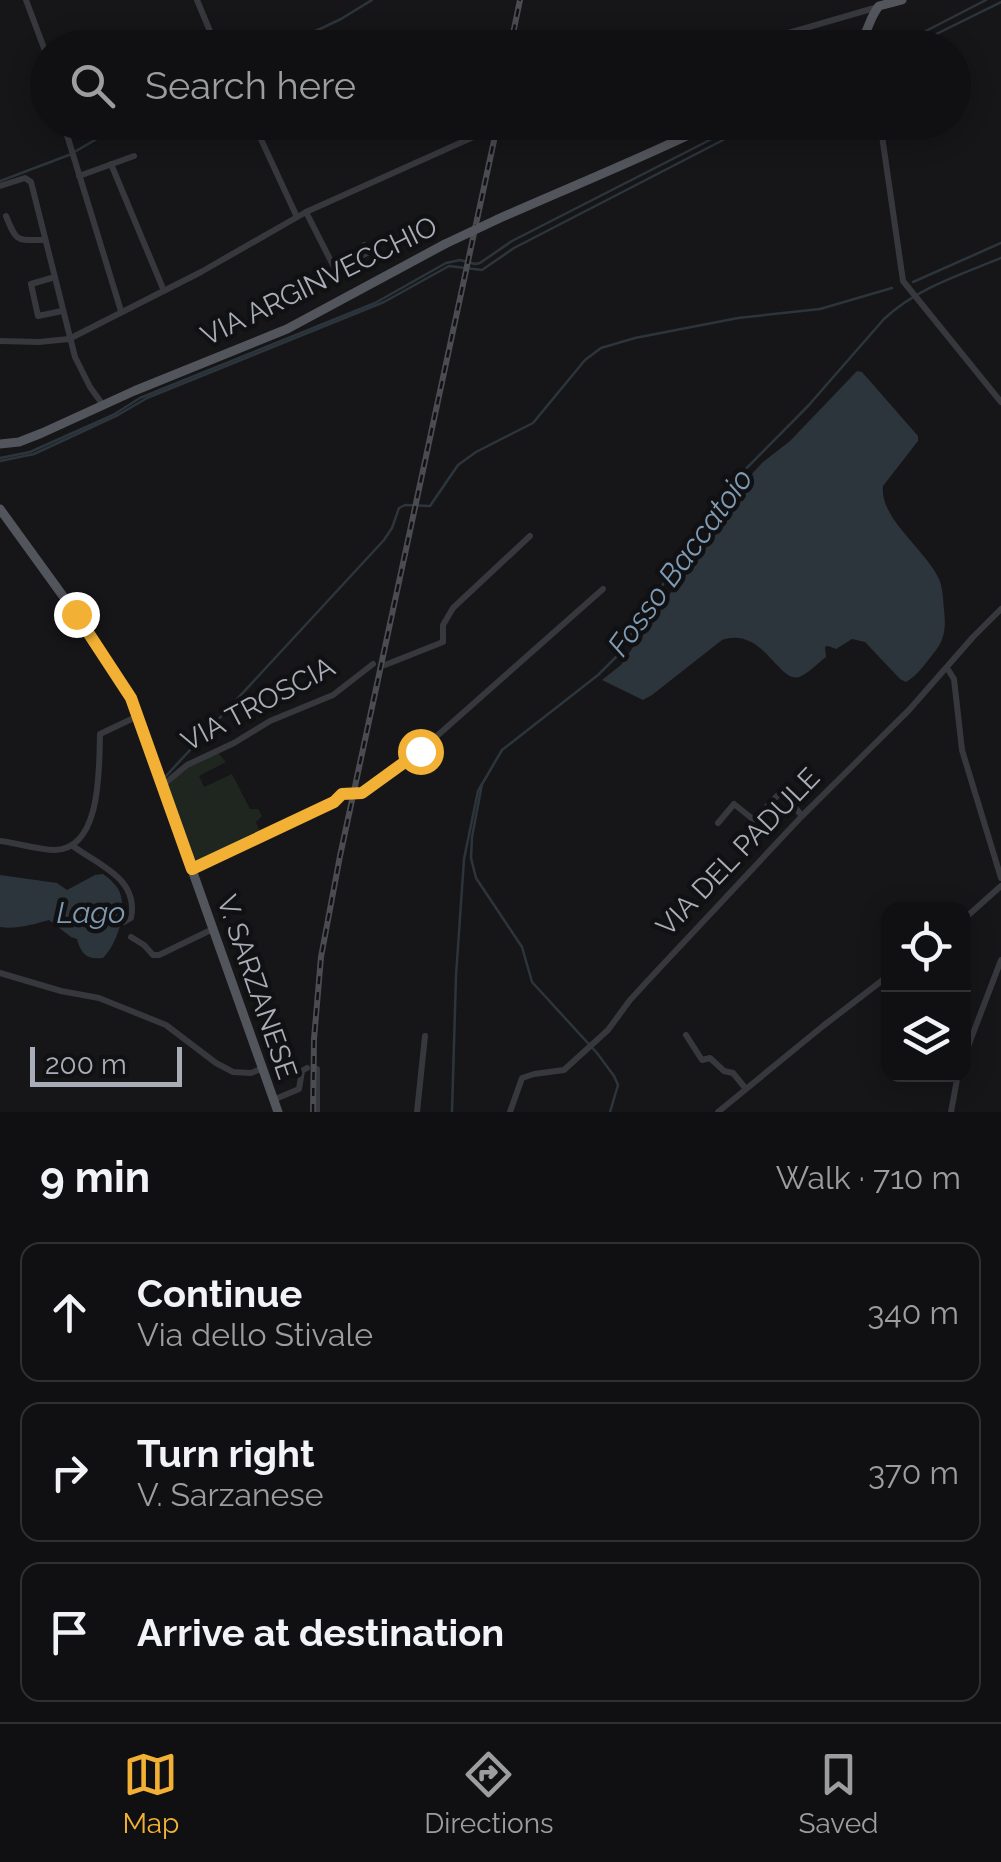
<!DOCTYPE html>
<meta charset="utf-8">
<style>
:root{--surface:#101012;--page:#19191b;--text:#f1f3f6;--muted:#9c9d9f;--line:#303032;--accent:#f2b134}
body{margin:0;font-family:Raleway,sans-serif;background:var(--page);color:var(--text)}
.controls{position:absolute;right:30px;bottom:30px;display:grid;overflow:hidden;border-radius:20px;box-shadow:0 5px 25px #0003}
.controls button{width:90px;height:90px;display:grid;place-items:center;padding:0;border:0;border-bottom:2px solid var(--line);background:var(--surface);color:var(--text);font:50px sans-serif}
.scale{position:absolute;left:30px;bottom:25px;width:152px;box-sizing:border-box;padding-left:10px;border:5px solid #a8adb8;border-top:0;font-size:28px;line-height:35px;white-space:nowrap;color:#a8adb8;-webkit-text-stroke:8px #111113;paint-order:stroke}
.stop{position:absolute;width:30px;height:30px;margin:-22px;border:8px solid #f2b134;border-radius:50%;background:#fff}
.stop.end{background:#f2b134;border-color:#fff;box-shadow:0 2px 10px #0008}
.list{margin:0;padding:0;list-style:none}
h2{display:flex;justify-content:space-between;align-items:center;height:130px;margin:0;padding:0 40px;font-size:42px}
h2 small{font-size:32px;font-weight:400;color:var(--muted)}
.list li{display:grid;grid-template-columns:65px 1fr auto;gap:30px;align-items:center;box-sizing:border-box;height:140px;margin:0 20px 20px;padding:0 20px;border:2px solid var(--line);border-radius:20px}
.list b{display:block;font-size:38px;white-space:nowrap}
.list p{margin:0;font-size:32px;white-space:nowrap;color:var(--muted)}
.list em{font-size:32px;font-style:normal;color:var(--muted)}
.icon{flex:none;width:55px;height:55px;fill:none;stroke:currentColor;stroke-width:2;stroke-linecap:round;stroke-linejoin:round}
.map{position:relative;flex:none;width:1001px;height:1112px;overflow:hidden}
.search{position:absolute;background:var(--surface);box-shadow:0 5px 25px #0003;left:30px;right:30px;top:30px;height:110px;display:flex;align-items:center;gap:25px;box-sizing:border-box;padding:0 35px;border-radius:55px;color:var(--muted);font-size:38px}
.sheet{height:610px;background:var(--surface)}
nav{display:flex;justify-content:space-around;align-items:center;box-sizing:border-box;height:140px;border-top:2px solid var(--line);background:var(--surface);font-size:28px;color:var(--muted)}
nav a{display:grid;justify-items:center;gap:5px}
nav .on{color:var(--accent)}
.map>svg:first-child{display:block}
.green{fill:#1e261f}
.water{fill:#2c353c}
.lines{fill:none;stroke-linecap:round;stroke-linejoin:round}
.stream{stroke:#2c353c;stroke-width:2.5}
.minor{stroke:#37383d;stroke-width:6}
.major{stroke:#53555c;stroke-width:9}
.rail-casing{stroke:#4a4c52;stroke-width:6}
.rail{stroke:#111113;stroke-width:2.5;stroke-dasharray:8;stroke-linecap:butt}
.major-bridge{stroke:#53555c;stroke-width:9}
.route{stroke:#f2b134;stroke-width:12}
.labels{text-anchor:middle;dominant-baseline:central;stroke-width:9;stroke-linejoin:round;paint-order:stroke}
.street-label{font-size:28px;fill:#a8adb8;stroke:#111113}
.water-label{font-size:30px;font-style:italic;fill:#7f9bb3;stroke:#111113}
</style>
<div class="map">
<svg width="1001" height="1112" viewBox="0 0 1001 1112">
<rect width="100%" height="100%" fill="#161618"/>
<!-- green -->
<polygon class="green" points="218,753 226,762 199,776 204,787 232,774 250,809 258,809 262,816 256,822 259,830 195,864 167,784 188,767"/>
<!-- water -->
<g class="water">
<path d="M857 371 862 372 918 436V441L883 486C879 518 926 550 939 579 943 588 943 600 944 610 946 628 945 640 933 654 925 664 917 676 906 682L900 679 865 642 852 639 836 649 828 646 825 647 826 657C819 662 808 674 799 677 778 683 763 626 722 640L652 695 643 700 602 680 621 665 627 656 688 568 738 489 763 462 790 441Z"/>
<path d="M103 874C110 879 117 885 120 893 127 913 117 944 103 958 87 960 81 954 77 939L71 937 49 920C35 924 14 930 0 927V875L57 883 67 890 95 875Z"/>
</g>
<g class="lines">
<!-- stream -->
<g class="stream">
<polyline points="280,48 341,19 372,0"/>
<polyline points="893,48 986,0"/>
<polyline points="908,48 1001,2"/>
<polyline points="76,151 126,122"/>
<polyline points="0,181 69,155"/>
<polyline points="913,282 1001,243"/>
<polyline points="0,458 30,452 113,415 140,398 375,303 446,263 460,260 475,264 480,263 512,241 745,122"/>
<polyline points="0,461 34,454 118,415 147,398 384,302 449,266 482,270 514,248 758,122"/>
<polyline points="166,776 384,540 392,528 399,508 405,505 430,506 458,465 476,452 533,423 585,360 601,348 635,338 738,318 820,309 892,288"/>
<polyline points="482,784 472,837 471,858 476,878 522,947 532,982 597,1053 614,1076 618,1085 610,1112"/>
<path d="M452 1112 456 976 464 859 478 791 502 750 598 675 617 656 721 494 808 406 884 319C917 288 960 275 1001 258"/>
</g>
<!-- minor -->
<g class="minor">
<polyline points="26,0 48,59"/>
<polyline points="197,0 217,48"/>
<polyline points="737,48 878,7"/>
<polyline points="63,122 121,311"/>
<polyline points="253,122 297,217"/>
<polyline points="880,122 903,281 1001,402"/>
<polyline points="111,164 164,291"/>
<polyline points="79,176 134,156"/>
<polyline points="0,186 25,178 31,182 75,357 90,387 103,405"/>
<polyline points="306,212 335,269 367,253 364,245"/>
<path d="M6 216C17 243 16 240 44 240"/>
<polyline points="55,277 31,284 38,316 62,311"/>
<polyline points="0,341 39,342 69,339 201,272 306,212 480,134"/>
<polyline points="385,665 443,642 443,625 453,608 530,536"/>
<polyline points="947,668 954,679 962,750 1001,878"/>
<polyline points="163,785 187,765 234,743 270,721 333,695 373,664"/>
<polyline points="718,823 734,804 754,820 780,793 783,793 802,816"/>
<path d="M0 841C18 843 38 850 55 850 102 849 99 766 100 734L138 716"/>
<path d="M73 846C98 865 139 878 131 918L124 922"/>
<polyline points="192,869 334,802 342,794 362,793 420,751 603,589"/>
<polyline points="964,919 1001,886"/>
<polyline points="131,937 144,945 153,955 159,955 213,929"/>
<polyline points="0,973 61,991 99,998 166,1025 216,1063 233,1072 251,1073 261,1069"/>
<polyline points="686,1035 702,1060 710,1058 724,1071 733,1073 746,1089"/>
<polyline points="964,1057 1001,960"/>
<polyline points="315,1069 317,1069 317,1112"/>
<polyline points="273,1100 299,1089 302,1071 307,1068"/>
<polyline points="417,1112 425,1036"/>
<polyline points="510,1112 522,1078 534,1074 564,1070 608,1030 630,1000 654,974 802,816 909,710 973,637 1001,609"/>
<polyline points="718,1112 823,1026 888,976"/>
<polyline points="951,1112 958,1074"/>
</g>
<!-- major -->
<g class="major">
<path d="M856 48C868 36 868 19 879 6L902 0"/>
<path d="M498 219C570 187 645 157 716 122"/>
<polyline points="0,444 19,442 42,433 134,391 287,329 445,244"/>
<polyline points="0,509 76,614 131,698 278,1112"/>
</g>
<!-- rail casing -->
<g class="rail-casing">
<g id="rail">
<polyline points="510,48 520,0"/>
<polyline points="313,1112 314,1039 321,957 340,856 498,122"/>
</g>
</g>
<!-- rail -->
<use href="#rail" class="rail"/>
<!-- major-bridge -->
<polyline class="major-bridge" points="445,244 498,219"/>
</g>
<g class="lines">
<!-- route -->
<polyline class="route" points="76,614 131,698 192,869 334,802 342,794 362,793 420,751"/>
</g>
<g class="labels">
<!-- street labels -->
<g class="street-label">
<text transform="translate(319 281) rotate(-26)">VIA ARGINVECCHIO</text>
<text transform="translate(258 704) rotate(-28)">VIA TROSCIA</text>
<text transform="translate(738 852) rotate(-46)">VIA DEL PADULE</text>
<text transform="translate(257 987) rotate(71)">V. SARZANESE</text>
</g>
<!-- water labels -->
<g class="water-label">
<text transform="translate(680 562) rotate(-54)">Fosso Baccatoio</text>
<text x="91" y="912">Lago</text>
</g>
</g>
</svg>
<div class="controls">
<button><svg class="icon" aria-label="locate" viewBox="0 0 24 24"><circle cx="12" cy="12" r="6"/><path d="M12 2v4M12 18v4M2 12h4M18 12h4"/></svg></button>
<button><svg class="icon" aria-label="layers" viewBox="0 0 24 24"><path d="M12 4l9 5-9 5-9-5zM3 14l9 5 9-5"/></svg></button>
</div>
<div class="scale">200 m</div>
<div class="stop" style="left:420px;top:751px"></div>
<div class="stop end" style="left:76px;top:614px"></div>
<div class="search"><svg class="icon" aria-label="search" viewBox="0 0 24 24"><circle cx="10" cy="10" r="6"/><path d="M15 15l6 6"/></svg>Search here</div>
</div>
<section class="sheet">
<h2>9 min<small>Walk · 710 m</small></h2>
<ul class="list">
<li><svg class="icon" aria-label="ahead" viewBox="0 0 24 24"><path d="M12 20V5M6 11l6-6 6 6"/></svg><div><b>Continue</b><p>Via dello Stivale</p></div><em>340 m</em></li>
<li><svg class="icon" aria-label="right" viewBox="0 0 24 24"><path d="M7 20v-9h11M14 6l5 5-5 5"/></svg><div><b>Turn right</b><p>V. Sarzanese</p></div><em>370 m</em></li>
<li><svg class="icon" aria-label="arrive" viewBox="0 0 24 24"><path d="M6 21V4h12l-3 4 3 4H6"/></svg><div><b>Arrive at destination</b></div></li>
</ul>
</section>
<nav>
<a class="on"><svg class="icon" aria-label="map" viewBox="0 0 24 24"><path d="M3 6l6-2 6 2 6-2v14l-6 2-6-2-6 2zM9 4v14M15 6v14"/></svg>Map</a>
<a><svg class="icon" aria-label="directions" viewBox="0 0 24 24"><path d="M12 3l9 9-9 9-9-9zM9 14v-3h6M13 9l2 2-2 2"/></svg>Directions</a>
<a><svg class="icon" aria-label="saved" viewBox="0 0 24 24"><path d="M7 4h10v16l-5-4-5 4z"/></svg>Saved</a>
</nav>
